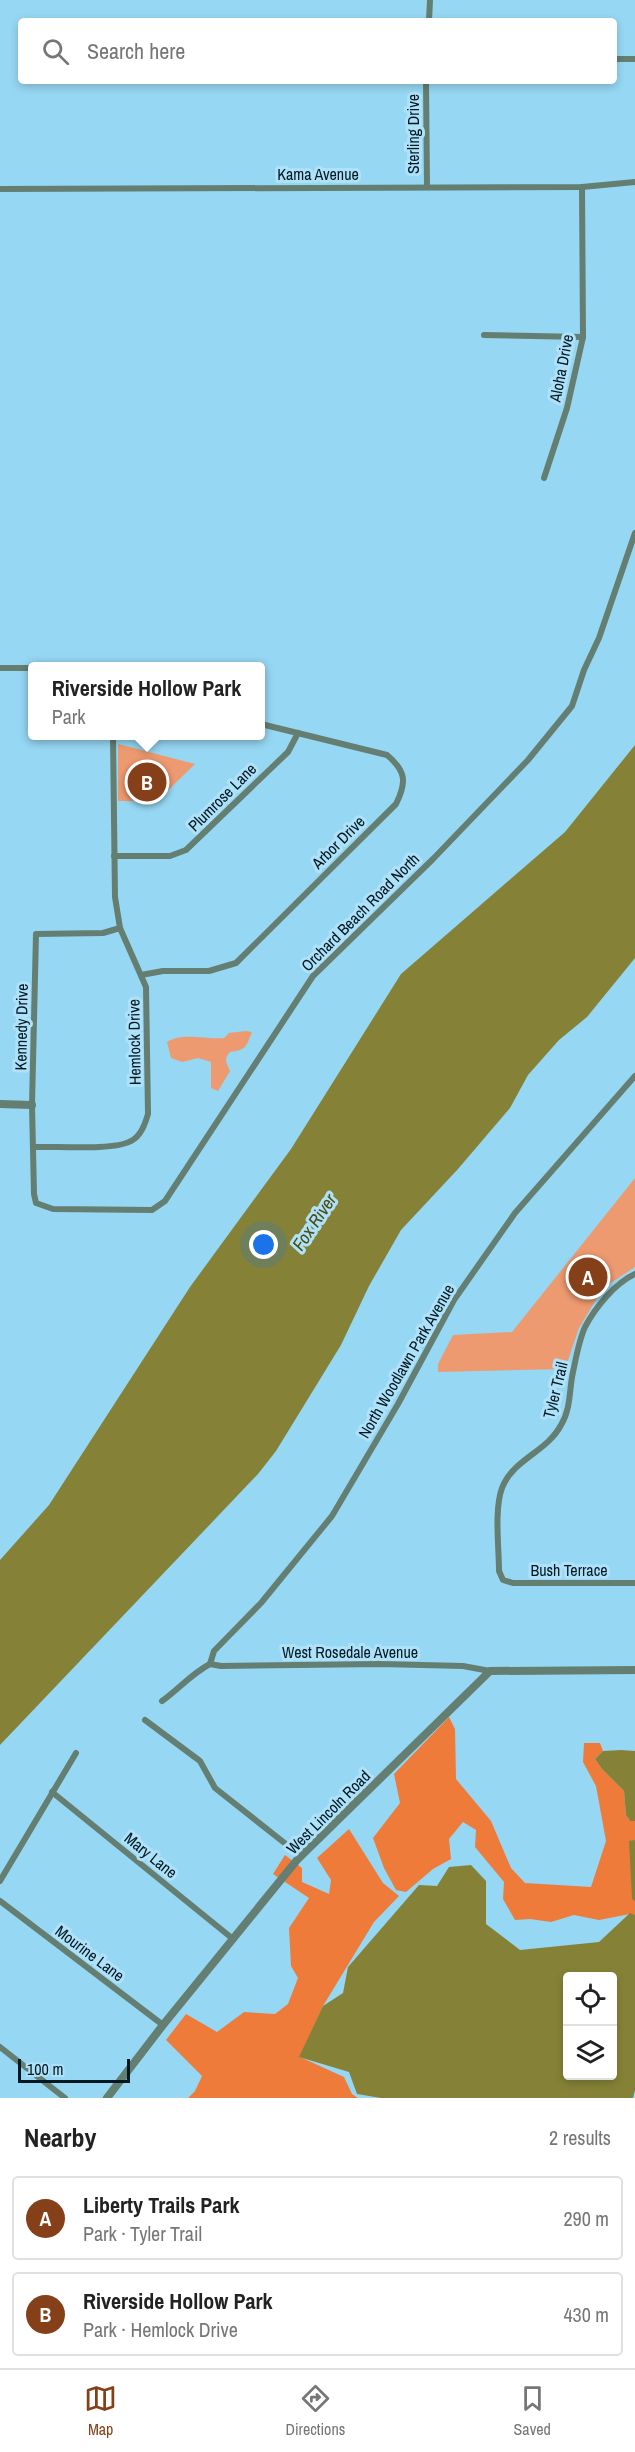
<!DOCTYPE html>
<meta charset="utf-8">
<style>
:root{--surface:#fff;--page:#f2f2f2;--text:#222;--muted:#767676;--line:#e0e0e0;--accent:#864019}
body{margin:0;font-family:"Archivo Narrow",sans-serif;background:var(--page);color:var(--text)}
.controls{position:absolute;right:18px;bottom:18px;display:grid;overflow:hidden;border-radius:6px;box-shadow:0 3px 9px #0003}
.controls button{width:54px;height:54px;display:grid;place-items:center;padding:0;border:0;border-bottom:2px solid var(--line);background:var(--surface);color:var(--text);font:30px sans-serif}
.scale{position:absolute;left:18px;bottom:15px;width:112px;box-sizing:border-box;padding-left:6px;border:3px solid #001822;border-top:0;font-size:16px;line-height:21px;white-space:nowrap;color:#001822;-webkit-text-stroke:4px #afe2f9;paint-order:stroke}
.you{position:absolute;left:264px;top:1245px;width:21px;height:21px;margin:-15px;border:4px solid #fff;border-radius:50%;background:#1a73e8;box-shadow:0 0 0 9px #1a73e833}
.badge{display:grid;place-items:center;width:39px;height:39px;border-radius:50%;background:var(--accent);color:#fff;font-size:20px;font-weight:700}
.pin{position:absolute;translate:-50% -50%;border:3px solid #fff;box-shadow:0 2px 6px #0006}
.popup{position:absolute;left:28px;top:662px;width:237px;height:78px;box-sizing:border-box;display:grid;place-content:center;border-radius:6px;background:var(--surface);filter:drop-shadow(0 2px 4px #0005);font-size:20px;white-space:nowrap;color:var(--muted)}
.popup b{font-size:22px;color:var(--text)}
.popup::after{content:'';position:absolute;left:50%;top:100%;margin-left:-12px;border:12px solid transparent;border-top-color:var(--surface)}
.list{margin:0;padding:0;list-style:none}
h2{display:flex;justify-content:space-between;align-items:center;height:78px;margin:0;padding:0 24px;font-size:26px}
h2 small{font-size:20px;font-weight:400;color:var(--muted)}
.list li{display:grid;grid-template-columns:39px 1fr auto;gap:18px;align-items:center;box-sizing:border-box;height:84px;margin:0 12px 12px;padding:0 12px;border:2px solid var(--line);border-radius:6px}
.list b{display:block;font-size:22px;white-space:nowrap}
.list p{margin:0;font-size:20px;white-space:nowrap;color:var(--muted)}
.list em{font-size:20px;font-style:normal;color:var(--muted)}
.icon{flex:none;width:33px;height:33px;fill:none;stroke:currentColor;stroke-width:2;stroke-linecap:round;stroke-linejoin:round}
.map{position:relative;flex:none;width:635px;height:2098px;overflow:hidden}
.search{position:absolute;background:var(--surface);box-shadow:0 3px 9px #0003;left:18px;right:18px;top:18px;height:66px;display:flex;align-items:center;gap:15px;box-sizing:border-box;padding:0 21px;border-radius:6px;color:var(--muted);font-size:22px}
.sheet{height:270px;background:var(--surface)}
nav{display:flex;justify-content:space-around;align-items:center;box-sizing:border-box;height:84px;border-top:2px solid var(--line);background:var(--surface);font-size:16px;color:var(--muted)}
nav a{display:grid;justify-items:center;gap:3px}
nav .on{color:var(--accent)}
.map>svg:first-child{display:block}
.green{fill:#ee9a70}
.forest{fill:#ef7b3b}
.water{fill:#858237;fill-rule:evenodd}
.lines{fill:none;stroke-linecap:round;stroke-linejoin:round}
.minor{stroke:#647e72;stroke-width:6}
.tertiary{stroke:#647e72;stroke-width:8}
.labels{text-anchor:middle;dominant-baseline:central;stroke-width:6;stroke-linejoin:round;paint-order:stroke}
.street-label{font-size:16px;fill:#001822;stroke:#afe2f9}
.water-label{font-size:18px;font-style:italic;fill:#4c4a0f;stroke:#afe2f9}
</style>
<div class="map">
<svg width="635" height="2098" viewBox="0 0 635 2098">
<rect width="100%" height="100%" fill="#96d7f3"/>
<!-- green -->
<g class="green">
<polygon points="118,744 195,764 157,801 118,801"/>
<path d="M246 1031 252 1032C246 1047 246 1050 230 1052 223 1059 227 1063 230 1071L218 1091 211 1088V1062L198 1058 182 1062 171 1058 167 1042C184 1032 205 1040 224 1038L229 1033Z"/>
<polygon points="635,1178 635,1267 603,1288 579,1328 565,1369 438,1372 438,1364 453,1335 512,1332"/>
</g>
<!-- forest -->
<g class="forest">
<polygon points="449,1717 455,1729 456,1779 491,1821 511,1868 525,1883 591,1887 606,1841 596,1786 583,1762 584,1743 600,1743 603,1751 595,1759 602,1769 624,1791 626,1815 630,1821 635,1821 635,1915 630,1914 599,1920 574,1915 551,1922 530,1919 515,1920 503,1899 504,1882 475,1847 476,1830 463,1822 449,1839 451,1859 433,1869 406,1892 396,1890 384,1868 373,1838 400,1803 394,1774"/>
<polygon points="349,1829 383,1883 399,1896 374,1922 323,2006 300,2057 344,2077 352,2094 358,2098 188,2098 195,2091 202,2076 166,2040 186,2014 217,2032 244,2012 275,2014 288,2004 298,1978 291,1966 289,1928 309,1898 273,1874 285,1855 302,1868 302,1882 329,1894 331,1880 317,1858"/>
</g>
<!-- water -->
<g class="water">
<polygon points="635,745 635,958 587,1017 559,1040 528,1075 510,1108 458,1169 401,1230 369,1286 341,1345 276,1451 258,1474 0,1745 0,1560 49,1505 190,1287 291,1149 401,974 565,832"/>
<polygon points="621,1750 635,1751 635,1821 630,1821 626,1815 624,1791 602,1769 595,1759 603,1751"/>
<polygon points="635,1840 635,1901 632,1899 629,1841"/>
<path d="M471 1865 486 1881V1924L520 1950 599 1942 630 1913 635 1915V2090L633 2098H381L357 2094 349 2072 299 2057 323 2006 343 1993 348 1967 419 1885 437 1886 449 1867ZM612 1976V2076H568V1976Z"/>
</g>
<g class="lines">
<!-- minor -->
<g class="minor">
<polyline points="429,21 430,0"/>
<polyline points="614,59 635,59"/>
<polyline points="426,81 427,186"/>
<polyline points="0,189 582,187 635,182"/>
<polyline points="484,335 583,337"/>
<polyline points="544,478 567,408 583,337 582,187"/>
<polyline points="0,668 33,668"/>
<polyline points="114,856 170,856 186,850 288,752 298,733"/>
<polyline points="120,928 103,933 36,934 32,1105 34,1194 36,1203 53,1209 152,1210 165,1201 313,976 433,859 528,760 572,706 584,670 599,638 635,533"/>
<path d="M141 975 163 971H209L236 963 396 804C407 782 406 771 387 755L261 724"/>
<path d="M33 1147C55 1146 113 1151 131 1141 141 1136 145 1124 148 1114L146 987 120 928 115 897 113 736"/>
<path d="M635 1274C615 1283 595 1308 585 1327 579 1340 576 1358 573 1372 569 1390 571 1409 561 1425 547 1452 513 1459 502 1488 494 1510 499 1547 499 1571L503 1580 513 1583H635"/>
<polyline points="210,1664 214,1651 261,1603 332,1516 398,1404 454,1300 515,1213 635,1076"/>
<polyline points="210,1664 221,1666 381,1664 463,1666 490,1671"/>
<path d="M162 1701C179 1689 191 1674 210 1664"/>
<polyline points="145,1720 200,1761 215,1788 301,1856"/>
<polyline points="52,1792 233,1939"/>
<polyline points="0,1881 76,1753"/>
<polyline points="0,1901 163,2025"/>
<polyline points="0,2047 65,2098"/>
</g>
<!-- tertiary -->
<g class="tertiary">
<polyline points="0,1104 32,1105"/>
<polyline points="107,2098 163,2025 297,1860 490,1671 635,1670"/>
</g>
</g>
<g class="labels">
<!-- street labels -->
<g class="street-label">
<text transform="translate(413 134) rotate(-90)">Sterling Drive</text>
<text x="318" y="174">Kama Avenue</text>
<text transform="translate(561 368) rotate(-79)">Aloha Drive</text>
<text transform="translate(222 797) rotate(-45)">Plumrose Lane</text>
<text transform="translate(338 842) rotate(-45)">Arbor Drive</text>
<text transform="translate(360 912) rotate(-45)">Orchard Beach Road North</text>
<text transform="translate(21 1027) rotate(-89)">Kennedy Drive</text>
<text transform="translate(134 1042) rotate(-91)">Hemlock Drive</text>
<text transform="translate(406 1361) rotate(-60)">North Woodlawn Park Avenue</text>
<text transform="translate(555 1390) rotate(-76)">Tyler Trail</text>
<text x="569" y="1570">Bush Terrace</text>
<text x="350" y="1652">West Rosedale Avenue</text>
<text transform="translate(328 1812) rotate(-45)">West Lincoln Road</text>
<text transform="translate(151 1855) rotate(39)">Mary Lane</text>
<text transform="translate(90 1953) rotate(37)">Mourine Lane</text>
</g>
<!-- water labels -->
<g class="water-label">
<text transform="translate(314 1222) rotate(-56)">Fox River</text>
</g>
</g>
</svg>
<div class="controls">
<button><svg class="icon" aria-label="locate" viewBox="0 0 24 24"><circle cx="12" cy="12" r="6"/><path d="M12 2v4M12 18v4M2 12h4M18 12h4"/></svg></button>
<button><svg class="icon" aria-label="layers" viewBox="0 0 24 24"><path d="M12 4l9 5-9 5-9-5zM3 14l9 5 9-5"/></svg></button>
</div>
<div class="scale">100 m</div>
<div class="you"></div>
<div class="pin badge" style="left:588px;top:1277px">A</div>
<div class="pin badge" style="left:147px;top:782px">B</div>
<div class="popup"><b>Riverside Hollow Park</b>Park</div>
<div class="search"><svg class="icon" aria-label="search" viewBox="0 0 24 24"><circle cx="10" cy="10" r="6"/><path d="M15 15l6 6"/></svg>Search here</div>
</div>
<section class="sheet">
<h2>Nearby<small>2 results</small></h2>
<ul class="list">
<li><span class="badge">A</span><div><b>Liberty Trails Park</b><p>Park · Tyler Trail</p></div><em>290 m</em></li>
<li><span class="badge">B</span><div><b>Riverside Hollow Park</b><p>Park · Hemlock Drive</p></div><em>430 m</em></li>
</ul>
</section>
<nav>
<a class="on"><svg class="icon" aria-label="map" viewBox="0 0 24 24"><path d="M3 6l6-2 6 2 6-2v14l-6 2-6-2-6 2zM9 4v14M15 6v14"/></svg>Map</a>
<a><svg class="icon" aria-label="directions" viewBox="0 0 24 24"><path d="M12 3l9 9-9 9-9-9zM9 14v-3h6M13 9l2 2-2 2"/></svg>Directions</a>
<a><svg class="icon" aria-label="saved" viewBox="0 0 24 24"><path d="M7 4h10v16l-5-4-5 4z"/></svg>Saved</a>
</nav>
